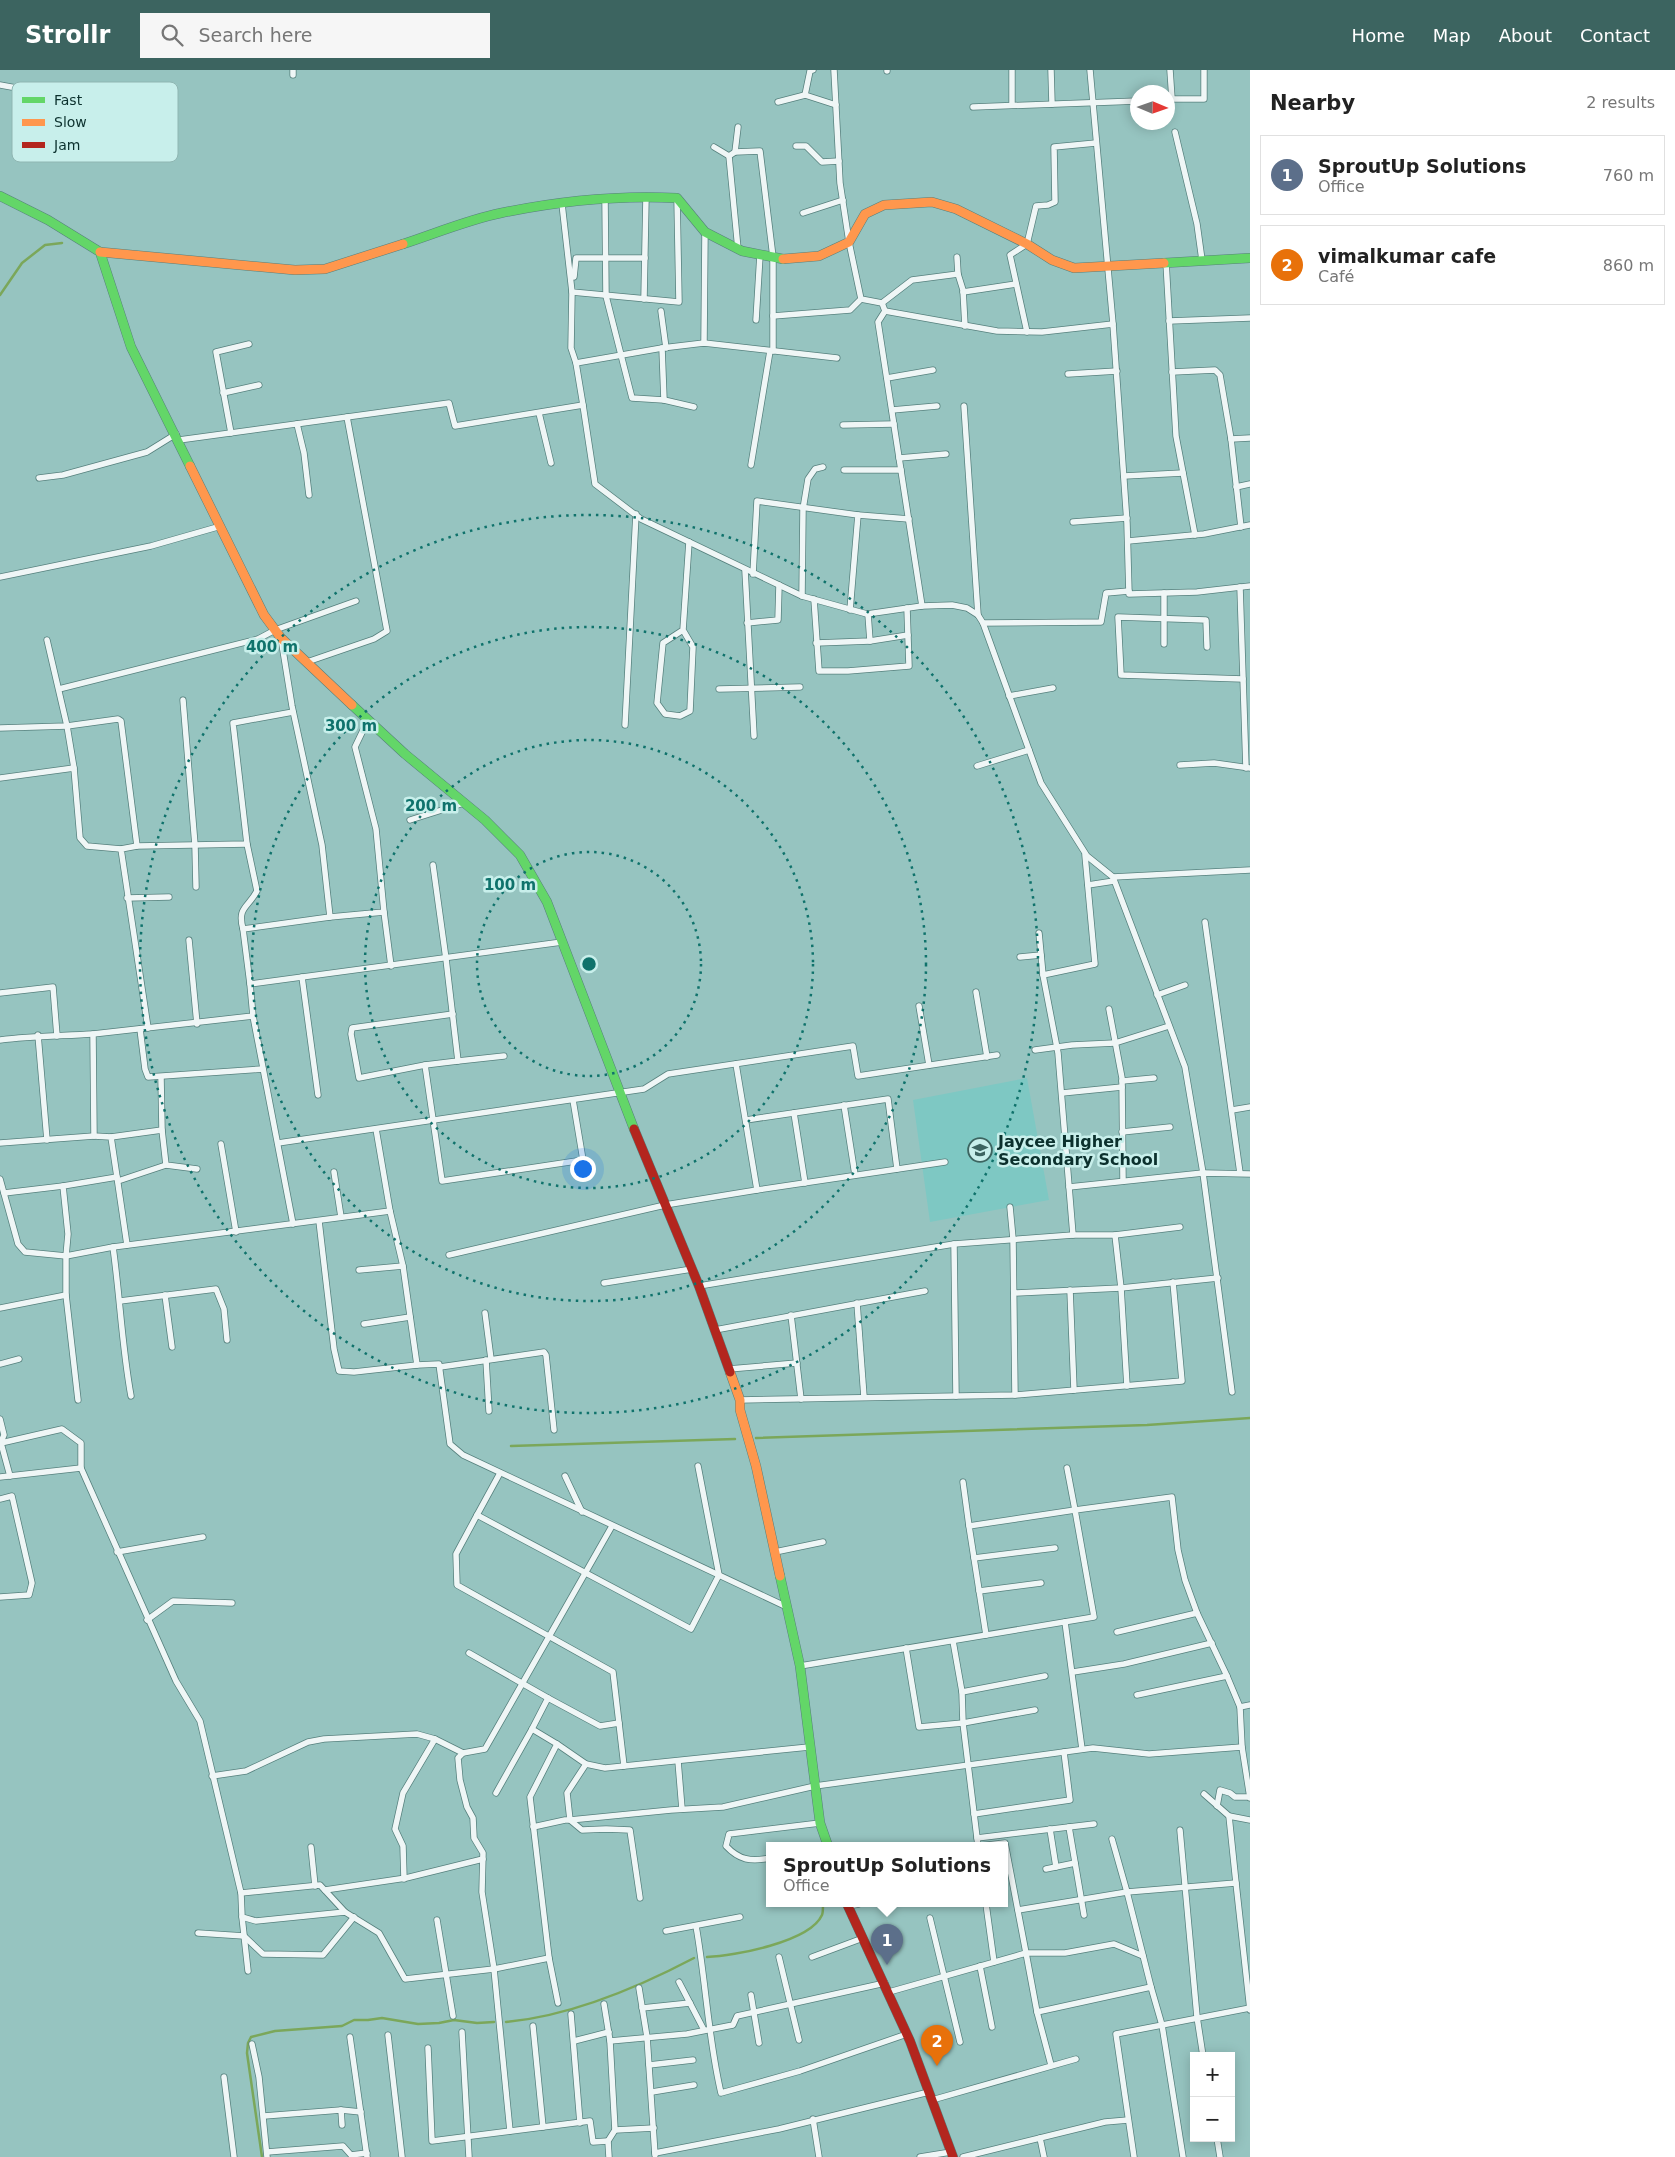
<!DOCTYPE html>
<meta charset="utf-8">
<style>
:root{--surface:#fff;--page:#f6f6f6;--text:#222;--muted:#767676;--line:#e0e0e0;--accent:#3c6460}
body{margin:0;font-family:"DejaVu Sans",sans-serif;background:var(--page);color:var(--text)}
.controls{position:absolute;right:15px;bottom:15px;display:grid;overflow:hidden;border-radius:0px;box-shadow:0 2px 12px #0003}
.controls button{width:45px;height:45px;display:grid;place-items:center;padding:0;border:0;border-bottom:1px solid var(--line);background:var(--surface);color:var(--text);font:25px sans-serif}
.compass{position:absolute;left:1130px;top:15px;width:45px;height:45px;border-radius:50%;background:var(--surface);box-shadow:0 2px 12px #0003;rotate:92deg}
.you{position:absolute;left:582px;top:1098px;width:18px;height:18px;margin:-12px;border:4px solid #fff;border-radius:50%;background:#1a73e8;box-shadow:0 0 0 8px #1a73e833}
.badge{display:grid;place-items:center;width:32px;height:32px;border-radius:50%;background:var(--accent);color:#fff;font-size:16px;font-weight:700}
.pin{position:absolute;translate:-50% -41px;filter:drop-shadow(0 1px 2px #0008)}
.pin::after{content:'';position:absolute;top:26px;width:18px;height:15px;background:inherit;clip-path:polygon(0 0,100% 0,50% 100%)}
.popup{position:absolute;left:766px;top:1772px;width:242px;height:65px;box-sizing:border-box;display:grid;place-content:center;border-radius:0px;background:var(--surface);filter:drop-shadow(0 1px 4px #0005);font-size:16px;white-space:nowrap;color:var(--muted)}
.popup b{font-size:19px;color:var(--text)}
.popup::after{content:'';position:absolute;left:50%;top:100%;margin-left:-10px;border:10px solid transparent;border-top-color:var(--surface)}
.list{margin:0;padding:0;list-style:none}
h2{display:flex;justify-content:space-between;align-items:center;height:65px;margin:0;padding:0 20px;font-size:21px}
h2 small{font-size:16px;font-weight:400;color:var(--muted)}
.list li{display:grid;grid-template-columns:32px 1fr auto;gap:15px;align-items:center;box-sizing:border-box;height:80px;margin:0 10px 10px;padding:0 10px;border:1px solid var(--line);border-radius:0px}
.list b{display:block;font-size:19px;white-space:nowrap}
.list p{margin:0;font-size:16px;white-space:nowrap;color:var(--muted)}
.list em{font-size:16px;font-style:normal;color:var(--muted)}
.icon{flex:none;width:28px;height:28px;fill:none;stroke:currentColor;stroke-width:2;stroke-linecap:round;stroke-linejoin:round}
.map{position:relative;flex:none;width:1250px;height:2087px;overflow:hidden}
header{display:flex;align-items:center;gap:30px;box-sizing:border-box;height:70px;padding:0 25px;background:var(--accent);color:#fff}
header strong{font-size:24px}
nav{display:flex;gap:28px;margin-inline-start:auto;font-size:18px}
.search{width:350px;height:45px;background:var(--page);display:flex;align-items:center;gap:12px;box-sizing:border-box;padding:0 18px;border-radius:0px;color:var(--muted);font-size:19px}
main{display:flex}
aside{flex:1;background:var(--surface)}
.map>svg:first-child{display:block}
.built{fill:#7ec8c3}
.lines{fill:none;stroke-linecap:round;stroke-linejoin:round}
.stream{stroke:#7ba75a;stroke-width:2.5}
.street-casing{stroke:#56807d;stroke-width:7}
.fast-casing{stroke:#56807d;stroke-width:10}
.slow-casing{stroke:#56807d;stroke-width:10}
.jam-casing{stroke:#56807d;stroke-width:10}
.street{stroke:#eff6f6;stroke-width:5.5}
.fast{stroke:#63d668;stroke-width:9}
.slow{stroke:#ff974d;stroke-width:9}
.jam{stroke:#b3261e;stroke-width:9}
.ring{fill:none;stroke:#0f726b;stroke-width:2.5;stroke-dasharray:2.5 5}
.labels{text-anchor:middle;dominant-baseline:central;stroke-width:5;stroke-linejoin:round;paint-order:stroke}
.poi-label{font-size:16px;font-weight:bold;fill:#0b302d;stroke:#c8efeb;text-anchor:start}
.key{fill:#c8efeb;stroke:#8fb6b2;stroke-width:1}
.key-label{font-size:14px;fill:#0b302d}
.centre{fill:#0f726b;stroke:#c8efeb;stroke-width:2.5}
.ring-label{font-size:15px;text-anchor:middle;font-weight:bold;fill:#0f726b;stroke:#c8efeb;stroke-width:5;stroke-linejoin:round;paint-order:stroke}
</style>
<header>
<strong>Strollr</strong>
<div class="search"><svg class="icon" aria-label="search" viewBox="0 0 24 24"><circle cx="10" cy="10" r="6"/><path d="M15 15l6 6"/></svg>Search here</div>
<nav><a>Home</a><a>Map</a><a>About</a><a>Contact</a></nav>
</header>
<main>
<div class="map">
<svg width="1250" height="2087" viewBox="0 0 1250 2087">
<rect width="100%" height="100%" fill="#96c4c0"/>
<!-- built -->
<polygon class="built" points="1027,1008 1049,1130 930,1152 913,1030"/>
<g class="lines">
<!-- stream -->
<g class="stream">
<polyline points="0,225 22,193 45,175 62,173"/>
<polyline points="756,1368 1147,1355 1250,1348"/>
<polyline points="511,1376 735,1369"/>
<polyline points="937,1776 958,1774"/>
<path d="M707 1887C734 1886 810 1872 822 1845 823 1843 823 1837 823 1834"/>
<path d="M506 1952C571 1946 637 1918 694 1888"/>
<polyline points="262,2087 247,1983 248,1973 251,1967 275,1961 342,1956 354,1950 368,1950 382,1948 418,1954 439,1953 454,1950 477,1953 494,1952"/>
</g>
<!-- street casing -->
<g class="street-casing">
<g id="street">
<polyline points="834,0 840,113 849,172 861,229 882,233 885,241 878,252 922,536"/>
<polyline points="887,0 887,1"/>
<polyline points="1012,0 1012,35"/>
<polyline points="1051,0 1052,34"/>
<polyline points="1090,0 1113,254"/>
<polyline points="1170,0 1172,29"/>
<polyline points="293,5 293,0"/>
<polyline points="0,15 143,41"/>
<polyline points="805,25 810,1 813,0"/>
<polyline points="1168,29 1204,29 1204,0"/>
<polyline points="778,32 805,25 836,35"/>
<polyline points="973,37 1138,31"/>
<polyline points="1175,62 1197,154 1202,190"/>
<polyline points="796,76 806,76 822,92 839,91"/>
<polyline points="714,77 729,86 735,82 760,81 773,187 773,281"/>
<polyline points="735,82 738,57"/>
<polyline points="729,86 738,179"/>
<polyline points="605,128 606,226 632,328 664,330 694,337"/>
<polyline points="562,134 572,222 679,232 677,128"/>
<polyline points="803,143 843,130"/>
<polyline points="957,187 958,204 963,220 965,256"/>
<polyline points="1166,192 1176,366 1195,465"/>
<polyline points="574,207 576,188 645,188"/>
<polyline points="572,222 571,278 576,293 583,335"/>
<polyline points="963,222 1016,214"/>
<polyline points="644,229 646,127"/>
<polyline points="882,233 912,210 958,204"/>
<polyline points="661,241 666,278"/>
<polyline points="885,241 997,261 1042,262 1113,254 1127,453 1129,524 1197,522 1250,516"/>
<polyline points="773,246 850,240 861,229"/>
<polyline points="756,250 760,185"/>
<polyline points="1169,251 1250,248"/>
<polyline points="1027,262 1010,185 1027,174 1036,136 1048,135 1055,132 1054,77 1096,73"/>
<polyline points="704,273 705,162"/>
<polyline points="662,278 664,330"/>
<polyline points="576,293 662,278 704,273 837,288"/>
<polyline points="1172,302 1215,300 1220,305 1231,369 1241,457"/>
<polyline points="1068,304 1117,301"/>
<polyline points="887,308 933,300"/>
<polyline points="223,323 259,315"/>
<polyline points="964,336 978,545"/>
<polyline points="892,340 937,336"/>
<polyline points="539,343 551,393"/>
<polyline points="297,354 304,383 309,425"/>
<polyline points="843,355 894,354"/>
<polyline points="231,363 216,282 249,274"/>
<polyline points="1231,369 1250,368"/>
<polyline points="179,370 449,333 455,356 583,335 595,414 641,449 802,526 867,544 922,536 952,535 967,538 978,545 983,553 1101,552 1106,523 1129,521"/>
<polyline points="899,388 946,384"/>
<polyline points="751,395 770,281"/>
<polyline points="844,400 901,400"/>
<polyline points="1124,406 1183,403"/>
<polyline points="39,408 63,405 147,382 176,364"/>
<polyline points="1236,417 1250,414"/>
<polyline points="858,445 909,449"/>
<polyline points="1073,452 1127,448"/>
<polyline points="1128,471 1204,464 1250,455"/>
<polyline points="745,500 754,666"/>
<polyline points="753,504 757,431 858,445 850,540"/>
<polyline points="0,507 151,476 221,456"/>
<polyline points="1240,517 1246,698"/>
<polyline points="1164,523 1164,574"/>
<polyline points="802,526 803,439 808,409 815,399 823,397"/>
<polyline points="814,529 819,601 848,601 909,596 907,538"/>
<polyline points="868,544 870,571"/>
<polyline points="747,553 778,550 779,515"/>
<polyline points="983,553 1041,713 1087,786 1113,807 1185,997 1203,1103 1232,1322"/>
<polyline points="683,560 663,573 657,633 665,644 680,646 690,641 693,577 683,560 689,472"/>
<polyline points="47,570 67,656 74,698"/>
<polyline points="816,573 870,571 908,565"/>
<polyline points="1207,577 1206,550 1118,547 1121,605 1243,609"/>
<polyline points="307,592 374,569 387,561 347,347"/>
<polyline points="59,619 258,569 275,560 356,531"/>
<polyline points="719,619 800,617"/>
<polyline points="1009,626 1053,618"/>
<polyline points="183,630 195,775 196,817"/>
<polyline points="625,655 636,444"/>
<polyline points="0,658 67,656 118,649 121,651 137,776 247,774 233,653 293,642"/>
<polyline points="1180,695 1214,693 1250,698"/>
<polyline points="977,696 1029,680"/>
<polyline points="0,708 74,698 80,768 87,776 121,779"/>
<polyline points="410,750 464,733"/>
<polyline points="137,776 121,779 148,958"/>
<polyline points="433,795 446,889 458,991 425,995 442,1111 583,1090 573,1030"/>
<polyline points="1113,807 1250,800"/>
<polyline points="1088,815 1114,811"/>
<polyline points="127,828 169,827"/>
<polyline points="384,842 391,896"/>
<polyline points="330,847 384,842 376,759 355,677 368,650"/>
<polyline points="1205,852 1240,1103"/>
<path d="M243 859C237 837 248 838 257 821L247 774"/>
<polyline points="1039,863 1043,905 1058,983 1073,1165"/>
<polyline points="189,870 197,954"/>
<polyline points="1020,887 1041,885"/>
<polyline points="1043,905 1095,894 1085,785"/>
<polyline points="302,907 318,1025"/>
<polyline points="250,914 243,859 330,847 322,775 292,636 281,568"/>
<polyline points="976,922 987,987"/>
<polyline points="0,923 53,917 57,966"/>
<polyline points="1157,925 1185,915"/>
<polyline points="919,936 929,995"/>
<polyline points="1109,939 1122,1008 1123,1111"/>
<polyline points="253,946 293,1154"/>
<polyline points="140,959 145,999 148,1007 263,999"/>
<polyline points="38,965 47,1070"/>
<path d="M0 970C31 966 62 966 93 964"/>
<polyline points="1035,980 1072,975 1115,973 1169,956"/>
<polyline points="458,991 504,986"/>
<polyline points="425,995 359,1008 351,964 352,958 453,944"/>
<polyline points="161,1007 162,1060 166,1095 197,1099"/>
<polyline points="1122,1011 1154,1008"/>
<polyline points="1062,1023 1122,1017"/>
<polyline points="844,1035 855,1105"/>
<polyline points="1232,1040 1250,1037"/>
<polyline points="794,1043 805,1113"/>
<polyline points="746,1050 888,1029 897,1099"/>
<polyline points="1122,1062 1170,1057"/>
<polyline points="111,1067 162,1060"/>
<polyline points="0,1073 94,1066"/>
<polyline points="278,1073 644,1019 668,1004 853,976 858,1006 997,985"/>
<polyline points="221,1074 236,1162"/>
<polyline points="334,1102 341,1147"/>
<polyline points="117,1107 127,1175"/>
<polyline points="0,1109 18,1174 25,1182 66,1186 113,1177 390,1141 376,1059"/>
<polyline points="118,1111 166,1095"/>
<polyline points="1069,1117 1203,1103 1250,1104"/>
<polyline points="757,1120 945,1092"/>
<polyline points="4,1123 63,1116"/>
<polyline points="1010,1137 1013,1169 1015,1325"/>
<polyline points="390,1141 403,1196 417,1295 439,1294 450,1374 463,1385 787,1537"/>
<polyline points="319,1151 334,1279 339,1301 354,1302 417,1295"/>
<polyline points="1115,1165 1121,1218 1127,1316"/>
<polyline points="954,1174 956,1326"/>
<path d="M113 1177C120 1227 122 1277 131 1326"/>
<polyline points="449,1185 665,1135 757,1120 736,994"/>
<polyline points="359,1200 403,1196"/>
<polyline points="604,1213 692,1199"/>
<polyline points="699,1216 954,1174 1073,1165 1115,1165 1180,1157"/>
<polyline points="1070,1220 1074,1320"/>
<polyline points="1014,1223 1121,1218 1218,1208"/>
<polyline points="66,1225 78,1330"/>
<polyline points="165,1225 172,1277"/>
<polyline points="120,1231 216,1219 224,1239 227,1270"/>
<polyline points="857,1233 864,1327"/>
<polyline points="0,1238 66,1225 66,1186 68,1164 63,1116 117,1107 111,1067 94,1066 93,964 253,946 250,914 562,872"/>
<polyline points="485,1243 491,1289"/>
<polyline points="791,1245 801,1329"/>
<polyline points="364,1254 410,1247"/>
<polyline points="715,1260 925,1221"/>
<polyline points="486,1290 489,1341"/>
<polyline points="0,1294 19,1289"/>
<polyline points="440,1297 544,1282 546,1285 554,1360"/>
<polyline points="729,1299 797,1293"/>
<polyline points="740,1330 1015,1325 1182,1311 1173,1212"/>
<polyline points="0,1349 4,1365 1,1372"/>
<polyline points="500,1403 477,1445 691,1559 719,1505 698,1396"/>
<polyline points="10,1406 1,1373 62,1359 81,1373 81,1398"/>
<polyline points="565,1406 582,1442"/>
<polyline points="0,1407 81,1398 176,1611 200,1651 241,1823 242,1847 256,1851 345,1842 379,1863 405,1909 494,1899 549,1888"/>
<polyline points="963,1412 969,1456"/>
<polyline points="0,1429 12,1426 32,1513 29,1525 0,1527"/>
<polyline points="477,1445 456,1484 457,1515 613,1602 619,1653"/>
<polyline points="117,1482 203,1467"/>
<polyline points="775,1482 823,1472"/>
<polyline points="974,1488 1055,1478"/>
<polyline points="979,1521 1041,1513"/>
<polyline points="147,1550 173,1531 232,1533"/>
<polyline points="1065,1552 1082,1679"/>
<polyline points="1117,1562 1197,1543 1227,1606"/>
<polyline points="986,1565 969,1456 1075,1440 1067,1398"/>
<polyline points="953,1571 962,1622 1045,1606"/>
<polyline points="906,1578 919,1657 963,1653 1035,1640"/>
<polyline points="469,1583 548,1628"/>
<polyline points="800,1596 1094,1547 1075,1440 1172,1427 1178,1480 1185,1510 1197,1543"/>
<polyline points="1073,1602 1124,1594 1212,1573"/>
<polyline points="962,1622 963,1653 978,1776"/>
<polyline points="1137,1625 1227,1606 1240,1637 1242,1677"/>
<polyline points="1240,1637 1250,1635"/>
<polyline points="557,1674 586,1694 605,1698 809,1677"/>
<polyline points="678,1691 682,1739"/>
<polyline points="586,1694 567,1723 570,1750 671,1740 723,1737 815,1716 1093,1678 1149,1684 1242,1677 1250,1728"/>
<polyline points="212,1706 246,1701 308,1672 324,1669 417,1664 435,1669 463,1683"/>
<polyline points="496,1723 532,1659"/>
<polyline points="1204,1724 1229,1746"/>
<polyline points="1217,1736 1220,1720 1230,1723 1235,1727 1250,1727"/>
<polyline points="974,1744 1070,1730 1064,1682"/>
<polyline points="533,1757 565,1750 570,1750 582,1760 606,1759 630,1760 640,1828"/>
<polyline points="1069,1757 1084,1845"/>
<polyline points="1050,1759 1056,1797"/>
<polyline points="1180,1760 1197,1947 1203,1986"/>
<polyline points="977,1768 1094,1754"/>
<polyline points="1112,1769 1127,1822 1236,1813 1250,1940"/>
<polyline points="979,1776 1005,1773 1026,1883 1065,1883 1114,1874 1143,1886"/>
<polyline points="311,1777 315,1816"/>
<path d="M770 1788C751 1792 739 1790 726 1776L729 1764 820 1753"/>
<polyline points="1046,1799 1075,1793"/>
<polyline points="404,1809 403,1776 395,1759 403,1723 435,1669"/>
<polyline points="1236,1813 1229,1746 1250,1750"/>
<polyline points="325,1820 406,1808 483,1789"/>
<polyline points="241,1823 320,1815 345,1842"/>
<polyline points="986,1834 994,1892"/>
<polyline points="848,1836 859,1834"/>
<polyline points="1018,1840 1127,1822 1151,1917"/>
<polyline points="242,1847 248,1901"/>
<polyline points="930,1848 960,1972"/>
<polyline points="437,1850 453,1946"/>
<path d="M696 1856C706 1912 708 1968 721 2023L800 2001 907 1964"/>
<polyline points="666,1861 740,1847"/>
<polyline points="198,1863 244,1866 263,1884 323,1885 354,1847"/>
<polyline points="779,1887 799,1970"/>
<polyline points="812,1887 863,1868"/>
<polyline points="980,1896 992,1957"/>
<polyline points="679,1912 704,1960"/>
<polyline points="639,1918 647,1967 655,2085"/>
<polyline points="889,1922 1026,1883 1037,1942 1151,1917 1162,1955 1183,2087"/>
<polyline points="751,1925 759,1973"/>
<polyline points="558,1933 549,1888 530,1727 557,1674 532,1659 548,1628 600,1656 619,1653 624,1696"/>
<polyline points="604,1934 610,1971 615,2060 608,2071 609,2087"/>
<polyline points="642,1938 690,1933"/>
<polyline points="1037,1942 1051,1995"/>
<polyline points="571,1944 580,2053"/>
<polyline points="533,1956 543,2057"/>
<polyline points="462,1962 469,2087"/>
<polyline points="388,1965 402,2087"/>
<polyline points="350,1967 367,2087"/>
<polyline points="574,1971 609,1962"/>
<polyline points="610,1971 687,1964 733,1955 737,1946 885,1913"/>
<polyline points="252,1974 259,2007 267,2087"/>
<polyline points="428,1978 432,2071 590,2051 593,2072 608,2071"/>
<polyline points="649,1995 693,1990"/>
<polyline points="224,2007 234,2087"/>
<polyline points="652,2022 694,2015"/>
<polyline points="932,2030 1076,1989"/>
<polyline points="341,2040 361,2042"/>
<polyline points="264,2046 341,2040 342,2055"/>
<polyline points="813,2049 819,2087"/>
<polyline points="615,2060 654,2058"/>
<polyline points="510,2061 494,1899 482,1822 483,1783 474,1768 473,1748 467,1737 460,1710 458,1688 463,1683 485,1679 612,1456"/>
<polyline points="1040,2068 1044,2087"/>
<polyline points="1217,2068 1220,2087"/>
<polyline points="267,2082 343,2076 351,2085 367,2083"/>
<polyline points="655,2083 779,2059 929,2022"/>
<polyline points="920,2087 951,2082"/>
<polyline points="963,2087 1105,2052 1128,2050"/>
<polyline points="1134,2087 1116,1964 1250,1938"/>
</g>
</g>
<!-- fast casing -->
<g class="fast-casing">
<g id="fast">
<polyline points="0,126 48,150 100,182 131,277 190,396"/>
<path d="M403 174C434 164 470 149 501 143 559 131 619 125 677 128L705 162 742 181 783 189"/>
<polyline points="1164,193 1250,188"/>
<polyline points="352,635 405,684 485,750 520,785 547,832 634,1059"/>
<polyline points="780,1506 800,1596 820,1753 828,1776"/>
</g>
</g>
<!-- slow casing -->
<g class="slow-casing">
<g id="slow">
<polyline points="100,182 295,200 325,199 403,174"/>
<polyline points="783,189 819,186 849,172 865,144 884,135 932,132 956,139 1027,174 1052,190 1074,198 1164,193"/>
<polyline points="190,396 264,545 281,568 352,635"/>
<polyline points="730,1302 740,1330 740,1340 756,1396 780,1506"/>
</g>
</g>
<!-- jam casing -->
<g class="jam-casing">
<g id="jam">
<polyline points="634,1059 699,1216 730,1302"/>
<polyline points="847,1834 910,1971 953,2087"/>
</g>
</g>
<!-- street -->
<use href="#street" class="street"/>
<!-- fast -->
<use href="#fast" class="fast"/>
<!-- slow -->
<use href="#slow" class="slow"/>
<!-- jam -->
<use href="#jam" class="jam"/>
</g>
<!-- distance rings -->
<g class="ring">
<circle cx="589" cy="894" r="112"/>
<circle cx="589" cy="894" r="224"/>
<circle cx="589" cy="894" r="337"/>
<circle cx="589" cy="894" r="449"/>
</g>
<!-- icons -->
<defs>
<g id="school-ring" transform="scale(1.25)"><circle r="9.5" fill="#c8efeb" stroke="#3c6460" stroke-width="1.5"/><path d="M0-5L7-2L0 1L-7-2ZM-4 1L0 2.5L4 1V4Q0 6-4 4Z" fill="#3c6460"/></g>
</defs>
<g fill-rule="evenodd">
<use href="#school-ring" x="980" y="1080"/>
</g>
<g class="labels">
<!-- poi labels -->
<g class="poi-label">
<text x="998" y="1071">Jaycee Higher<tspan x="998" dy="18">Secondary School</tspan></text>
</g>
</g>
<!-- legend -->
<rect x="12" y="12" width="166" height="80" rx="8" class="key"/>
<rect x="22" y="27" width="23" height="6" fill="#63d668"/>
<rect x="22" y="49" width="23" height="7" fill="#ff974d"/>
<rect x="22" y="72" width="23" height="6" fill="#b3261e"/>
<g class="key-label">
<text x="54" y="35">Fast</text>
<text x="54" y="57">Slow</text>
<text x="54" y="80">Jam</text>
</g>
<circle cx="589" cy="894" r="8" class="centre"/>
<g class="ring-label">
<text x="272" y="582">400 m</text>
<text x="351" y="661">300 m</text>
<text x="431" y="741">200 m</text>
<text x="510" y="820">100 m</text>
</g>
</svg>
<div class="controls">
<button>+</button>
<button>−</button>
</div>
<svg class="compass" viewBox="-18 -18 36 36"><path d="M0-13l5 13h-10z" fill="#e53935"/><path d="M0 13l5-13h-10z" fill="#767676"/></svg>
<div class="you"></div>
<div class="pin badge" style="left:887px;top:1895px;background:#5c6f8a">1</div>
<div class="popup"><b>SproutUp Solutions</b>Office</div>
<div class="pin badge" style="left:937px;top:1996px;background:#e8710a">2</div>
</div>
<aside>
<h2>Nearby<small>2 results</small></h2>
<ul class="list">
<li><span class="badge" style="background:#5c6f8a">1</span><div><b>SproutUp Solutions</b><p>Office</p></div><em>760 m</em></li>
<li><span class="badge" style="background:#e8710a">2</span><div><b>vimalkumar cafe</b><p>Café</p></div><em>860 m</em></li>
</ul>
</aside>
</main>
